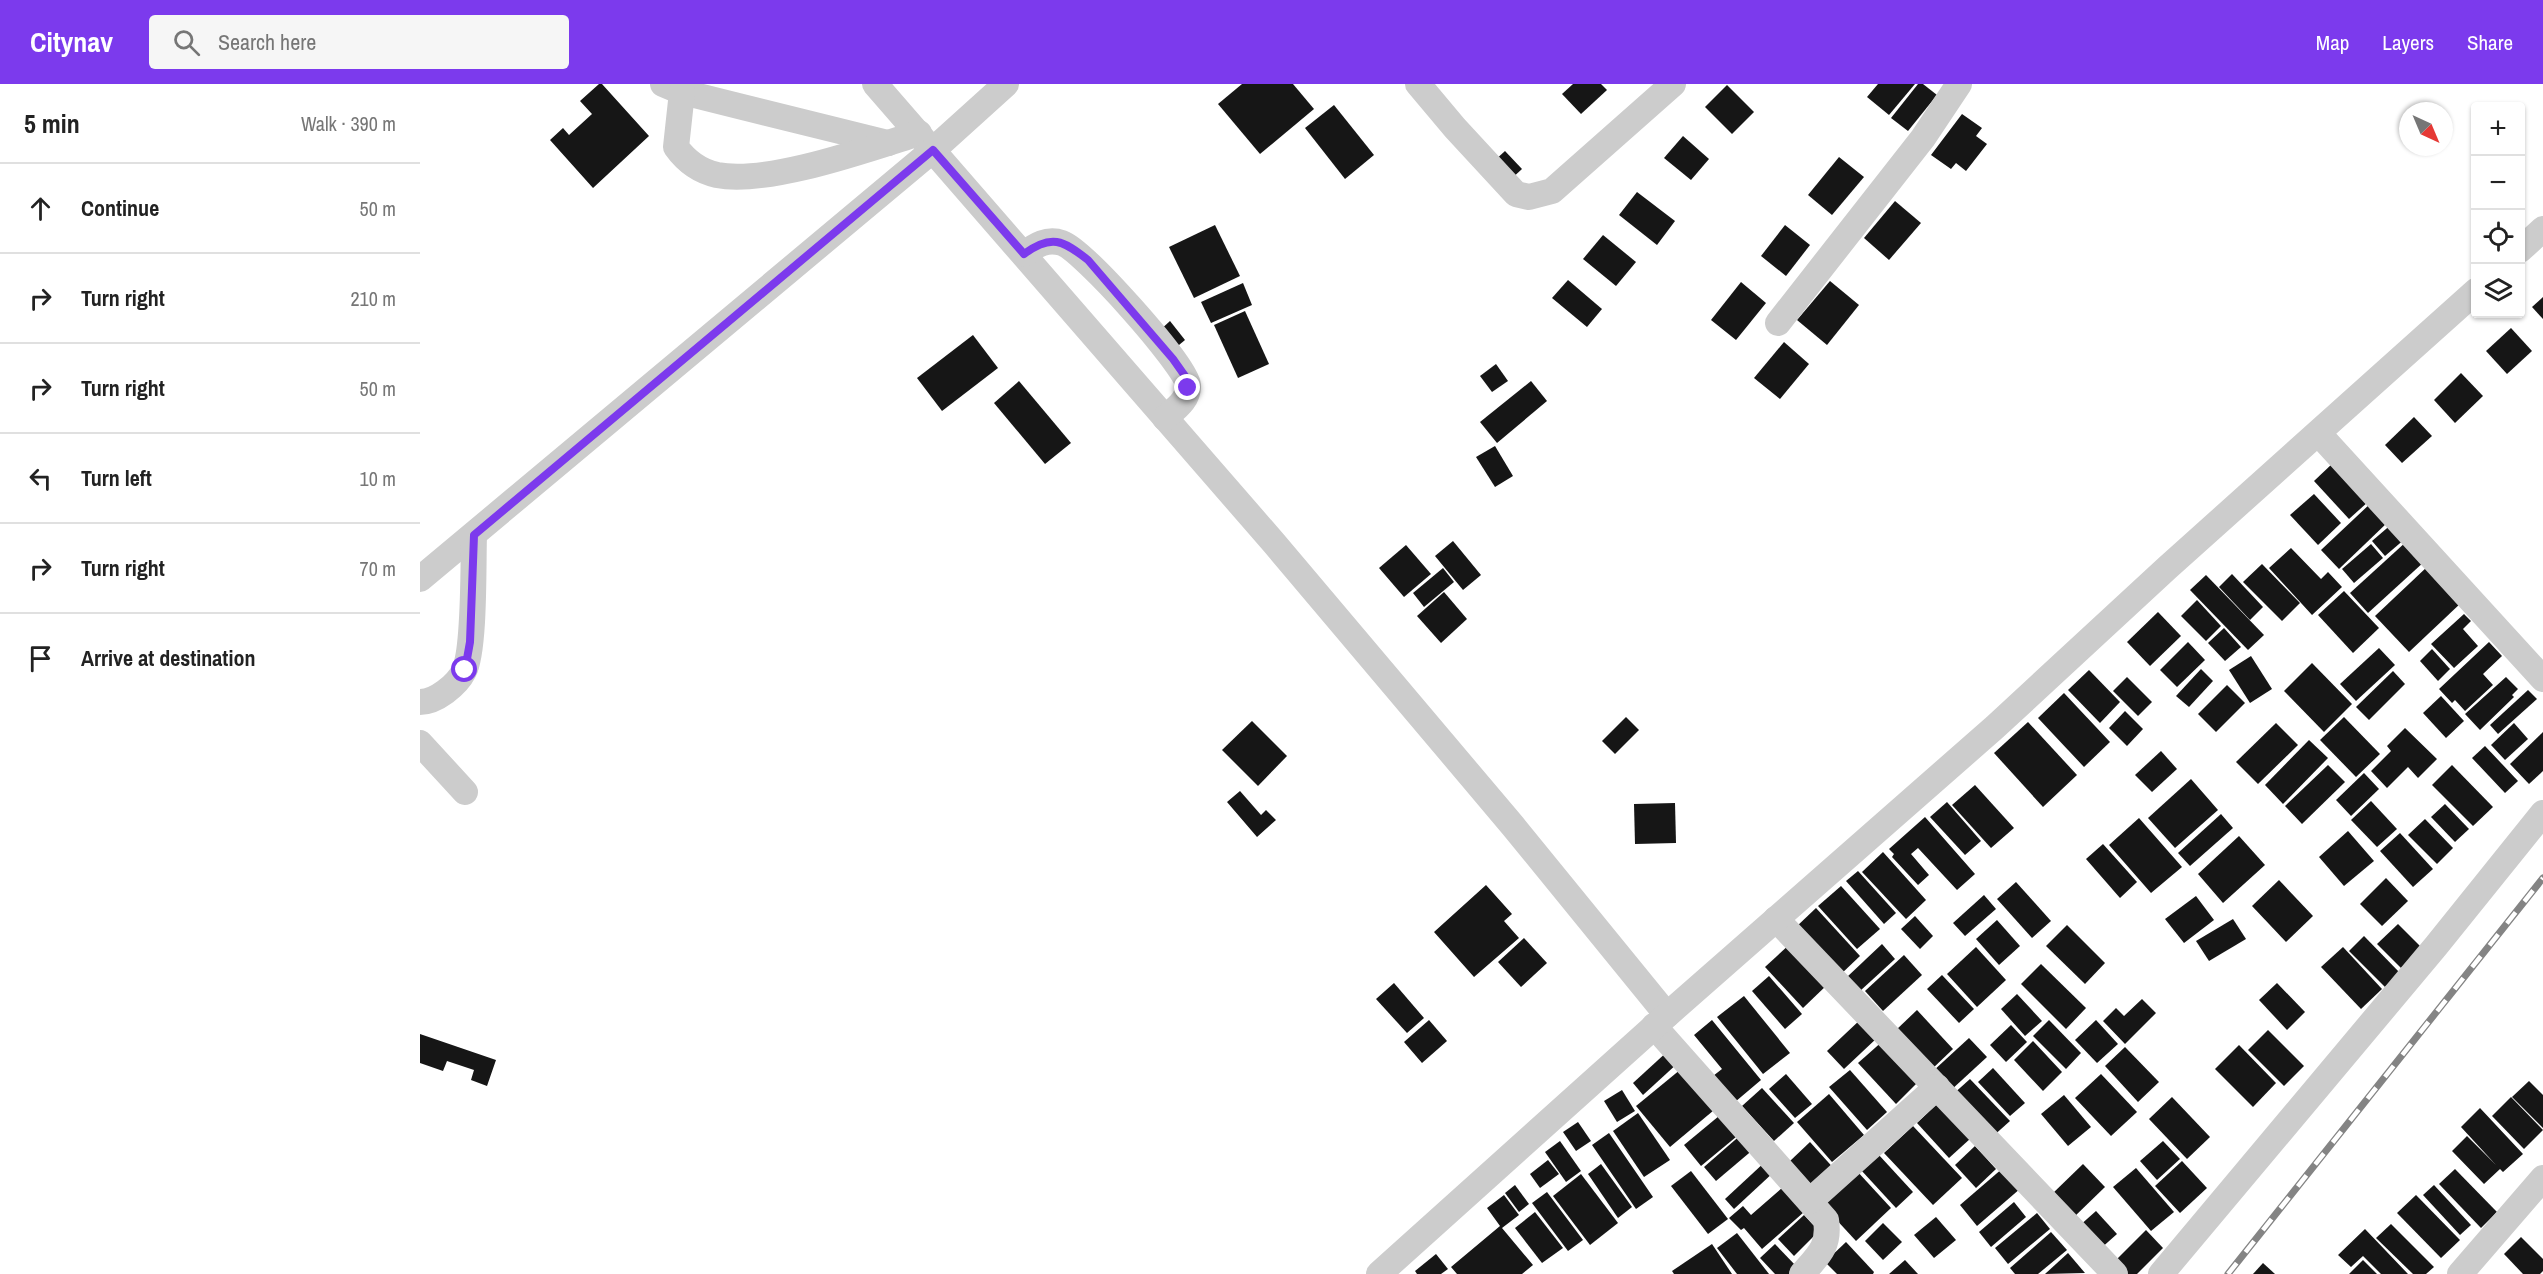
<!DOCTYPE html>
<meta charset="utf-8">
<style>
:root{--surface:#fff;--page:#f6f6f6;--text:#222;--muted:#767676;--line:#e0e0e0;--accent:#7c3aed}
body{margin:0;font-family:"Archivo Narrow",sans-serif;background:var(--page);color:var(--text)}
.controls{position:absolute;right:18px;top:18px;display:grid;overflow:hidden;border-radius:6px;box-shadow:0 2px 4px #0004}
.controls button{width:54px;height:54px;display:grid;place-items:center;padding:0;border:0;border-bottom:2px solid var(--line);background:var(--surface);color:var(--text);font:30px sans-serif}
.compass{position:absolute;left:1979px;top:18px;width:54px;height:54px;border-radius:50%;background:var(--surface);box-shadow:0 2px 4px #0004;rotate:136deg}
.stop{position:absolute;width:18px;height:18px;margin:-14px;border:4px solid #7c3aed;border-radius:50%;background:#fff}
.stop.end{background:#7c3aed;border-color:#fff;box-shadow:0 2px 6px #0008}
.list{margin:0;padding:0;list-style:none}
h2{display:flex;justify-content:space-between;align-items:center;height:78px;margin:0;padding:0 24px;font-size:26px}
h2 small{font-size:20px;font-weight:400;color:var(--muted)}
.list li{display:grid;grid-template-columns:39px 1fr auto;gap:18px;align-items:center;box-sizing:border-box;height:90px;padding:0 24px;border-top:2px solid var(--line)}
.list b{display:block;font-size:22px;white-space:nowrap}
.list em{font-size:20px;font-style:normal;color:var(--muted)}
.icon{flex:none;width:33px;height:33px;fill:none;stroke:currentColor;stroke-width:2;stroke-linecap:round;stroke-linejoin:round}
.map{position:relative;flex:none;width:2123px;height:1190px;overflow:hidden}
header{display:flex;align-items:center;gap:36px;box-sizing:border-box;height:84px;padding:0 30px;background:var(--accent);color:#fff}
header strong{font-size:28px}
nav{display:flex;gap:33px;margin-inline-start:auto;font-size:21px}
.search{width:420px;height:54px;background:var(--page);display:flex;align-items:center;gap:15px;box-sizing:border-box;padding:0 21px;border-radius:6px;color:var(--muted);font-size:22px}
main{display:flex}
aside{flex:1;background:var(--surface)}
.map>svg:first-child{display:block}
.building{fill:#161616}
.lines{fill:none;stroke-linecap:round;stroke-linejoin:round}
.minor{stroke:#ccc;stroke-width:26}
.rail-casing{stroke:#848484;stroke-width:7}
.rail{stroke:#fff;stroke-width:4.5;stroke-dasharray:14;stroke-linecap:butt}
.route{stroke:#7c3aed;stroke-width:8}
</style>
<header>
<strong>Citynav</strong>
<div class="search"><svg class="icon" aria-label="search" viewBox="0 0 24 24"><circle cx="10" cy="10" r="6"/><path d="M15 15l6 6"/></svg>Search here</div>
<nav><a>Map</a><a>Layers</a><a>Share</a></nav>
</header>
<main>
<aside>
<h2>5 min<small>Walk · 390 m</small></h2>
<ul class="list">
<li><svg class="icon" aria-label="ahead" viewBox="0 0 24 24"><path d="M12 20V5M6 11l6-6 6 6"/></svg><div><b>Continue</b></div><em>50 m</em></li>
<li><svg class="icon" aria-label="right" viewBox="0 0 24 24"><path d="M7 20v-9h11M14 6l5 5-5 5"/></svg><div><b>Turn right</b></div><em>210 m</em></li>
<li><svg class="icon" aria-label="right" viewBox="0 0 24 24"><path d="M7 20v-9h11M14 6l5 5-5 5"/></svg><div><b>Turn right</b></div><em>50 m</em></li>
<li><svg class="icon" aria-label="left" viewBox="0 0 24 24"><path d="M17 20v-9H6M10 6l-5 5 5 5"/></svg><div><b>Turn left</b></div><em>10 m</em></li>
<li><svg class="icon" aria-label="right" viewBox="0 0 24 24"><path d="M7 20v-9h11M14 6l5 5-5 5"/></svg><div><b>Turn right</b></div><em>70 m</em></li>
<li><svg class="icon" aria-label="arrive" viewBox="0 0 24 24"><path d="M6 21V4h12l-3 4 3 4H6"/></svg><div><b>Arrive at destination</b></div></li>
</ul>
</aside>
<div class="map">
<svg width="2123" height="1190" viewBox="0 0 2123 1190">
<rect width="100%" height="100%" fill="#fff"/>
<!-- building -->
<g class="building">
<polygon points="179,0 182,0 229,52 173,104 130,56 143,44 149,51 172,30 160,17"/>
<polygon points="822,0 873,0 894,25 840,70 798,20"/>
<polygon points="1153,0 1181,0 1187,6 1161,30 1142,10"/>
<polygon points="1458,0 1495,0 1469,31 1447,13"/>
<polygon points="1498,0 1503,0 1517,11 1488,47 1471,34"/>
<polygon points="1307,1 1334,28 1312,50 1285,23"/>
<polygon points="914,21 954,71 925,95 885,44"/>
<polygon points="1542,30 1562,44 1556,52 1567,60 1546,87 1536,79 1531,85 1511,71"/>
<polygon points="1263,52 1289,75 1271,96 1244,74"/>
<polygon points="1085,67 1102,85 1090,96 1073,78"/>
<polygon points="1419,73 1444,93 1412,131 1388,111"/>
<polygon points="1217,108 1255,137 1237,161 1199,131"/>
<polygon points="1475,117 1501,139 1469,176 1444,154"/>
<polygon points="795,141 820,192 774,214 749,163"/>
<polygon points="1365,141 1390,161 1366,192 1341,172"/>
<polygon points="1183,151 1216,178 1196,202 1163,175"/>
<polygon points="1148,196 1182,225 1167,243 1132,214"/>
<polygon points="1410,197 1439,221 1407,261 1377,236"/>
<polygon points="1321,198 1346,219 1316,256 1291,236"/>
<polygon points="823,199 832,221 791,239 781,218"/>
<polygon points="2123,213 2123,235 2112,223"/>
<polygon points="825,227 849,280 818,294 794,241"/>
<polygon points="750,237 765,256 753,266 738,248"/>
<polygon points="2091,244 2112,267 2087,290 2066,267"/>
<polygon points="553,251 578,284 522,327 497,294"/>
<polygon points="1364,258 1389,280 1360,315 1334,294"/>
<polygon points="1076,280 1088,297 1072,308 1060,292"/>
<polygon points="2041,289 2063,312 2035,339 2014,316"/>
<polygon points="599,297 651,359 625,380 574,319"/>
<polygon points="1111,297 1127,317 1077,359 1060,338"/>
<polygon points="1994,333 2012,352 1982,379 1965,361"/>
<polygon points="1075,362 1093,392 1075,403 1056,373"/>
<polygon points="1913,379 1949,417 1929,435 1894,397"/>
<polygon points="1894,410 1921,439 1898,461 1870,431"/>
<polygon points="1952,418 1969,437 1919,485 1901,466"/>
<polygon points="1973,439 1986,454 1965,472 1952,457"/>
<polygon points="1033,457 1061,491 1043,506 1015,472"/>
<polygon points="1987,457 2005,477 1948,529 1930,509"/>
<polygon points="1951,460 1963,474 1934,499 1922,485"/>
<polygon points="986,461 1011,490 984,513 959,484"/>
<polygon points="1871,464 1901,495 1908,488 1922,503 1892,531 1849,484"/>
<polygon points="1842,480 1880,519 1862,537 1823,498"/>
<polygon points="2008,482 2042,518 1989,568 1955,532"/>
<polygon points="1023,484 1034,498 1004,523 993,509"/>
<polygon points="1812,490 1843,523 1830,536 1799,503"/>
<polygon points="1786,491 1844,551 1828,566 1770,506"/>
<polygon points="1924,507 1959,544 1933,569 1898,531"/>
<polygon points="1024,508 1047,535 1021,559 997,532"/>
<polygon points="1777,516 1801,542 1786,557 1761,532"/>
<polygon points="1738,528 1761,552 1730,582 1707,558"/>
<polygon points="2044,530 2051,537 2043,545 2058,562 2034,584 2011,560"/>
<polygon points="1804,544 1821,563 1805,577 1788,559"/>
<polygon points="1768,558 1785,576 1757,603 1740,586"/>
<polygon points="2069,558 2082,572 2063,590 2073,601 2045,627 2035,616 2032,619 2019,605"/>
<polygon points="1959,564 1975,581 1936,617 1920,600"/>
<polygon points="2012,565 2030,585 2018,597 2000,577"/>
<polygon points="1831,572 1852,605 1830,619 1809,586"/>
<polygon points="1892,579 1932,620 1904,648 1864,607"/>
<polygon points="1781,585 1793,597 1769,623 1756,612"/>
<polygon points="1669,586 1700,618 1680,639 1648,606"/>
<polygon points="1973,587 1985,600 1949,636 1936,623"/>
<polygon points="1707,593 1732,618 1718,632 1693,607"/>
<polygon points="2086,593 2098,605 2092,611 2094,613 2060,646 2045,630"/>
<polygon points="1807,601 1825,619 1796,648 1778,630"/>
<polygon points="2108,606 2117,615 2078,650 2070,641"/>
<polygon points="1644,609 1690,658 1664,683 1618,634"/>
<polygon points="2021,612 2044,637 2026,654 2003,629"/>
<polygon points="1705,627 1723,645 1707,662 1689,644"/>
<polygon points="1206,633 1219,646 1195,670 1182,657"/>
<polygon points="1924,633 1960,670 1936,693 1900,656"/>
<polygon points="832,637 867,672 838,702 802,666"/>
<polygon points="1608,638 1657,691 1623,723 1574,669"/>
<polygon points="1856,639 1878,661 1838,700 1816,678"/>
<polygon points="2094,639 2108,655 2085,676 2071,661"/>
<polygon points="1985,644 2017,675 1998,694 1988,683 1967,704 1951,687 1971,667 1967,662"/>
<polygon points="2123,648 2123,687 2109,700 2090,680"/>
<polygon points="1889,656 1908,674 1863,720 1845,701"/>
<polygon points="2065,662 2098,697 2085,709 2052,674"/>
<polygon points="1741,667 1757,685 1732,708 1715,691"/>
<polygon points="1908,681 1925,698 1882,740 1865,722"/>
<polygon points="2032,681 2073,723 2053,742 2012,701"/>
<polygon points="1944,689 1959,705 1931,732 1916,716"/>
<polygon points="1771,695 1798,726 1755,764 1728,734"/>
<polygon points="1555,701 1594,744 1571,764 1532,721"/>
<polygon points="820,707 841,731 846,726 856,736 837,753 807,718"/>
<polygon points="1951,717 1977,745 1957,763 1931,736"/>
<polygon points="1527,718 1561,757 1545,771 1510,733"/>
<polygon points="1255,719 1256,759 1215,760 1214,720"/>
<polygon points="2025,720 2049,745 2035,758 2011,733"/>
<polygon points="1801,730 1813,744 1770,782 1758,769"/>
<polygon points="1505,733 1555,790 1537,806 1498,764 1491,770 1509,791 1498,801 1472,773 1474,770 1469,765"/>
<polygon points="1719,734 1762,783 1731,809 1689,761"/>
<polygon points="2005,735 2033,764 2017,780 1988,751"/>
<polygon points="1928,747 1954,777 1924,802 1899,773"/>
<polygon points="1980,749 2013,785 1993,803 1960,767"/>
<polygon points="1819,752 1845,781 1803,819 1778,790"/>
<polygon points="1683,760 1717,798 1700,814 1666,775"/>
<polygon points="1463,768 1506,816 1486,835 1442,788"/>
<polygon points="1438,787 1476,829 1464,840 1426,797"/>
<polygon points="1966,794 1988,817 1962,842 1940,820"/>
<polygon points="1859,796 1893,832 1866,858 1832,822"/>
<polygon points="1596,798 1631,837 1612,854 1577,815"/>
<polygon points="1066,801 1092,830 1084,837 1099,854 1054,893 1014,848"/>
<polygon points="1421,802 1460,845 1437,865 1398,822"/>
<polygon points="1564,811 1576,825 1545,852 1533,839"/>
<polygon points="1776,812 1794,836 1764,859 1745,835"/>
<polygon points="1396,824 1440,872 1419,892 1375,844"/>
<polygon points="1495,832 1513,852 1500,865 1481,845"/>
<polygon points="1813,835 1826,855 1789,877 1776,857"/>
<polygon points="1577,836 1600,862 1579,881 1556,855"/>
<polygon points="1978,840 2002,864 1981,884 1957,860"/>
<polygon points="1647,841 1685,879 1665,900 1626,862"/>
<polygon points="1944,852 1980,889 1965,903 1929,867"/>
<polygon points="1104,854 1127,879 1101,903 1078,878"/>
<polygon points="1371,859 1409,899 1383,924 1345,883"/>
<polygon points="1462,860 1475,875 1440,907 1427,893"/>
<polygon points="1556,863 1586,896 1557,923 1527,890"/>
<polygon points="1923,863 1962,905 1941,925 1901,883"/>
<polygon points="1484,871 1502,891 1463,927 1445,907"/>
<polygon points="1621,880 1666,924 1646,945 1601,900"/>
<polygon points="1522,891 1554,925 1539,939 1507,905"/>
<polygon points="1349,892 1382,930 1365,945 1332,907"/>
<polygon points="974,899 1004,934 987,949 956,915"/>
<polygon points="1857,899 1885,928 1867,946 1839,916"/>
<polygon points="1597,910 1622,937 1605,952 1581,925"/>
<polygon points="1324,912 1370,969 1343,990 1297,933"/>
<polygon points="1722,915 1736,929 1705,960 1683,937 1696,924 1704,932"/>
<polygon points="1497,926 1533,965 1511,986 1475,947"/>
<polygon points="1441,935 1458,953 1424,985 1407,967"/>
<polygon points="1009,936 1027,957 1002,979 984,958"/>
<polygon points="1292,936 1341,996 1315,1018 1293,992 1302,985 1274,951"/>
<polygon points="1629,936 1661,969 1646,985 1613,952"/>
<polygon points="1676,936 1698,960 1677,979 1655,956"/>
<polygon points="1591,941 1607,958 1586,978 1570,961"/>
<polygon points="1848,946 1884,982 1864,1002 1828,966"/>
<polygon points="0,950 76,976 67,1002 51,996 54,986 27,977 23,987 0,979"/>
<polygon points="1549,954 1567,973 1530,1007 1512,988"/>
<polygon points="1464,956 1501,995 1476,1020 1438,979"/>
<polygon points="1613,957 1642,988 1623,1007 1594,976"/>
<polygon points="1819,961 1856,999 1833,1023 1795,985"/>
<polygon points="1705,963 1739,998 1718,1018 1685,982"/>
<polygon points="1249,966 1259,978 1223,1011 1213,999"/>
<polygon points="1266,981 1300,1021 1250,1063 1216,1022"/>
<polygon points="1573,984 1605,1019 1590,1032 1558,998"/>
<polygon points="1430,986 1467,1028 1447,1046 1409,1003"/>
<polygon points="1366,990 1392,1020 1375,1034 1349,1005"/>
<polygon points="1681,990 1717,1028 1691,1052 1655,1014"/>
<polygon points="1550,995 1590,1037 1571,1054 1531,1012"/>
<polygon points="2109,997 2123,1011 2123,1044 2092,1013"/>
<polygon points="1342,1004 1374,1039 1354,1057 1322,1022"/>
<polygon points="1202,1006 1215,1027 1197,1038 1184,1017"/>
<polygon points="1409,1010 1444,1051 1412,1078 1377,1038"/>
<polygon points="1644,1011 1671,1043 1648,1062 1621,1030"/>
<polygon points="1752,1013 1790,1053 1767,1075 1729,1035"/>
<polygon points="2091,1013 2123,1046 2104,1065 2072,1032"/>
<polygon points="1519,1018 1551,1054 1529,1074 1497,1039"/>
<polygon points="2060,1024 2103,1070 2083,1088 2080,1085 2064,1100 2032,1067 2047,1052 2076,1081 2041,1043"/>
<polygon points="1305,1027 1322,1048 1281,1082 1264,1061"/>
<polygon points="1218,1029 1250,1076 1224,1093 1193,1047"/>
<polygon points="1158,1038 1171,1057 1156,1067 1143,1048"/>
<polygon points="1493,1042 1542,1094 1513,1121 1464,1069"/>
<polygon points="1189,1049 1233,1113 1216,1125 1172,1061"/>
<polygon points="1323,1049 1335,1064 1296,1097 1284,1083"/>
<polygon points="1140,1057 1161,1087 1146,1098 1125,1068"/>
<polygon points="1743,1057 1760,1075 1737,1096 1720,1077"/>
<polygon points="1390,1058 1417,1088 1397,1107 1370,1077"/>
<polygon points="1555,1062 1576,1085 1556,1104 1535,1081"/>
<polygon points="1458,1070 1493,1108 1476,1124 1441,1086"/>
<polygon points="1128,1076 1139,1090 1120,1104 1110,1090"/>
<polygon points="1346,1077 1355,1087 1314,1125 1305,1115"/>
<polygon points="1762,1077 1787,1104 1760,1129 1735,1102"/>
<polygon points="1181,1080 1212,1123 1198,1134 1168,1090"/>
<polygon points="1663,1080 1685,1103 1653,1134 1631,1111"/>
<polygon points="1583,1084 1601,1104 1557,1142 1540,1121"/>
<polygon points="1716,1084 1754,1128 1731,1147 1693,1103"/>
<polygon points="2035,1085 2077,1128 2061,1144 2019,1100"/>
<polygon points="1436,1086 1471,1124 1436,1157 1401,1119"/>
<polygon points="1271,1087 1308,1135 1288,1150 1251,1102"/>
<polygon points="1161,1090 1198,1139 1170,1161 1133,1112"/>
<polygon points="1095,1101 1109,1120 1099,1128 1085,1109"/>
<polygon points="2014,1101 2051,1141 2040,1151 2003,1111"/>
<polygon points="1363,1103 1384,1128 1342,1165 1324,1144 1321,1146 1309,1134 1323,1122 1331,1131"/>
<polygon points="1127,1108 1163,1156 1148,1167 1112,1119"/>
<polygon points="1084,1111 1099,1131 1082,1144 1113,1181 1102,1190 1037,1190 1031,1183 1080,1142 1067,1124"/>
<polygon points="1996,1111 2040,1156 2021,1174 1977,1129"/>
<polygon points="1594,1118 1606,1133 1571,1163 1559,1148"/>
<polygon points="1676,1127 1697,1150 1679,1166 1658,1143"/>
<polygon points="1115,1128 1143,1164 1122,1179 1095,1144"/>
<polygon points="1617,1129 1630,1145 1588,1180 1575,1164"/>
<polygon points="1384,1131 1399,1147 1374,1172 1358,1155"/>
<polygon points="1516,1133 1536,1156 1514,1174 1494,1151"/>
<polygon points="1463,1139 1482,1158 1463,1176 1445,1157"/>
<polygon points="1971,1140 2014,1183 2006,1190 1993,1190 1956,1154"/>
<polygon points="1945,1145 1988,1190 1961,1190 1943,1172 1931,1183 1918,1171"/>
<polygon points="1726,1146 1743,1164 1717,1190 1700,1190 1691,1181"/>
<polygon points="1631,1148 1647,1166 1618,1190 1595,1190 1590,1184"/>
<polygon points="1317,1149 1349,1190 1317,1190 1297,1164"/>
<polygon points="2101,1153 2123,1175 2123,1187 2120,1190 2103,1190 2084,1170"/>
<polygon points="1426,1158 1454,1188 1453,1190 1417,1190 1405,1178"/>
<polygon points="1292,1160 1312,1190 1254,1190 1252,1187"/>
<polygon points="1355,1160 1377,1183 1369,1190 1355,1190 1340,1174"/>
<polygon points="1648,1169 1665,1189 1625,1190"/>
<polygon points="1016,1170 1028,1185 1021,1190 997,1190 995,1187"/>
<polygon points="1485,1176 1498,1190 1469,1190"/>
<polygon points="1943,1176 1957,1190 1929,1190"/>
<polygon points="1843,1179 1855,1190 1833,1190"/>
</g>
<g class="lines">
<!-- minor -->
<g class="minor">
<polyline points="243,0 262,8 468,59"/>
<polyline points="455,0 854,459 1093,742 1247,931"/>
<polyline points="998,0 1035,44 1096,110 1109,113 1132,107 1253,0"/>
<path d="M262 8 256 63C266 77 279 87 297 91 348 101 448 65 499 49"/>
<polyline points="2100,166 2123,145"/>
<path d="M604 170C616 161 627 154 642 159 663 166 765 280 768 301 769 316 755 325 745 334"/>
<polyline points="1358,239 1503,54 1539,0"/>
<polyline points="1899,350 2123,595"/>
<polyline points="0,495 513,66 586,0"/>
<path d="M0 618C16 618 37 601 44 587 55 566 53 479 54 451"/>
<polyline points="0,659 45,708"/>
<polyline points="1356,835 1695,1190"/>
<path d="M1234 942 1406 1136C1410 1162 1399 1171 1382 1190"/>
<polyline points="1390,1117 1517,1003"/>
<polyline points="959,1190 1247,931 1575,643 1747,484 2056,207"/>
<polyline points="1741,1190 2016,862 2123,729"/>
<polyline points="2040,1190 2123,1094"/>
</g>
<!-- rail casing -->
<g class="rail-casing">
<polyline id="rail" points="1808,1190 2123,794"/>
</g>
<!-- rail -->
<use href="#rail" class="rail"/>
</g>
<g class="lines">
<!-- route -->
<path class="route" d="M45 586 50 558 54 451 513 66 604 170C631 150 643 156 668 176L753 275 765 292 768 304"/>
</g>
</svg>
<div class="controls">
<button>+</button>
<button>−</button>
<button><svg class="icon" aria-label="locate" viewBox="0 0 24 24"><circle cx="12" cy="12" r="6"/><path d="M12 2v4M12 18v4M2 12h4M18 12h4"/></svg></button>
<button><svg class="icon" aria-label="layers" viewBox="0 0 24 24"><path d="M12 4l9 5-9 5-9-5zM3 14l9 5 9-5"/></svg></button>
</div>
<svg class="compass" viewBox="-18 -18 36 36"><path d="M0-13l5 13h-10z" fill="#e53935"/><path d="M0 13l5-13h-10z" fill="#767676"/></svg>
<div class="stop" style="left:45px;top:586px"></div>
<div class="stop end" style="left:768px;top:304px"></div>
</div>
</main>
